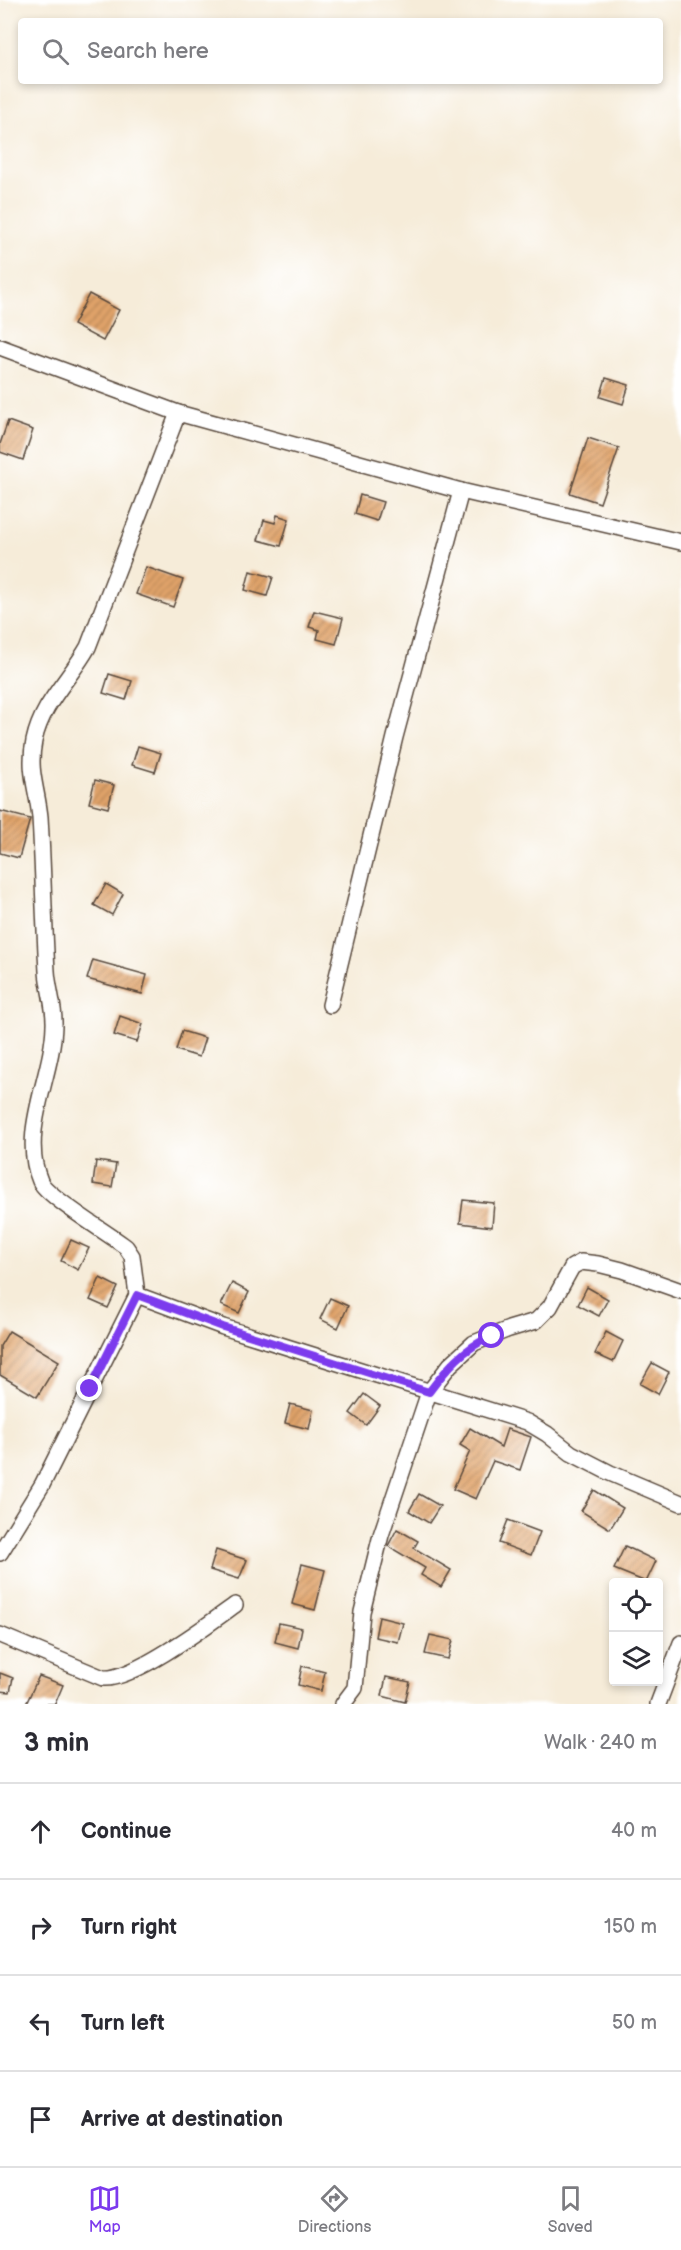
<!DOCTYPE html>
<meta charset="utf-8">
<style>
:root{--surface:#fff;--page:#f2f2f3;--text:#2b2b33;--muted:#7c7c81;--line:#e1e1e2;--accent:#7c3aed}
body{margin:0;font-family:"Balsamiq Sans",sans-serif;background:var(--page);color:var(--text)}
.controls{position:absolute;right:18px;bottom:18px;display:grid;overflow:hidden;border-radius:6px;box-shadow:0 3px 9px #0003}
.controls button{width:54px;height:54px;display:grid;place-items:center;padding:0;border:0;border-bottom:2px solid var(--line);background:var(--surface);color:var(--text);font:30px sans-serif}
.stop{position:absolute;width:18px;height:18px;margin:-14px;border:4px solid #7c3aed;border-radius:50%;background:#fff}
.stop.end{background:#7c3aed;border-color:#fff;box-shadow:0 2px 6px #0008}
.list{margin:0;padding:0;list-style:none}
h2{display:flex;justify-content:space-between;align-items:center;height:78px;margin:0;padding:0 24px;font-size:26px}
h2 small{font-size:20px;font-weight:400;color:var(--muted)}
.list li{display:grid;grid-template-columns:39px 1fr auto;gap:18px;align-items:center;box-sizing:border-box;height:96px;padding:0 24px;border-top:2px solid var(--line)}
.list b{display:block;font-size:22px;white-space:nowrap}
.list em{font-size:20px;font-style:normal;color:var(--muted)}
.icon{flex:none;width:33px;height:33px;fill:none;stroke:currentColor;stroke-width:2;stroke-linecap:round;stroke-linejoin:round}
.map{position:relative;flex:none;width:681px;height:1704px;overflow:hidden}
.search{position:absolute;background:var(--surface);box-shadow:0 3px 9px #0003;left:18px;right:18px;top:18px;height:66px;display:flex;align-items:center;gap:15px;box-sizing:border-box;padding:0 21px;border-radius:6px;color:var(--muted);font-size:22px}
.sheet{height:462px;background:var(--surface)}
nav{display:flex;justify-content:space-around;align-items:center;box-sizing:border-box;height:84px;border-top:2px solid var(--line);background:var(--surface);font-size:16px;color:var(--muted)}
nav a{display:grid;justify-items:center;gap:3px}
nav .on{color:var(--accent)}
.map>svg:first-child{display:block}
.building{fill:url(#building-hatch)}
.lines{fill:none;stroke-linecap:round;stroke-linejoin:round}
.minor-casing{stroke:#57473a;stroke-width:18}
.minor{stroke:#fff;stroke-width:15}
.route{stroke:#7c3aed;stroke-width:8}
</style>
<div class="map">
<svg width="681" height="1704" viewBox="0 0 681 1704">
<defs>
<pattern id="building-hatch" width="6" height="6" patternUnits="userSpaceOnUse" patternTransform="scale(1.5)"><rect width="6" height="6" fill="#e0a369"/><path d="M-1 1l2-2M0 6l6-6M5 7l2-2" fill="none" stroke="#b78556"/></pattern>
</defs>
<rect width="100%" height="100%" fill="#fff"/>
<filter id="ink" filterUnits="userSpaceOnUse"><feTurbulence type="fractalNoise" baseFrequency=".0167" numOctaves="2"/><feDisplacementMap in="SourceGraphic" scale="12" xChannelSelector="R" yChannelSelector="G"/><feConvolveMatrix kernelMatrix="1 2 1 2 8 2 1 2 1" color-interpolation-filters="sRGB"/></filter>
<filter id="wash" filterUnits="userSpaceOnUse"><feTurbulence type="fractalNoise" baseFrequency=".008" numOctaves="4" result="noise"/><feDisplacementMap in="SourceGraphic" scale="24" xChannelSelector="R" yChannelSelector="G"/><feGaussianBlur stdDeviation="1.35" result="paint"/><feColorMatrix in="noise" values="0 0 0 0 0 0 0 0 0 0 0 0 0 0 0 0 0 1.4 0 .05"/><feComposite in="paint" operator="in"/></filter>
<g filter="url(#wash)">
<rect width="100%" height="100%" fill="#f6ecd9"/>
<g id="blocks">
<!-- building -->
<g class="building">
<polygon points="89,294 119,310 103,341 73,325"/>
<polygon points="606,378 629,385 623,404 600,397"/>
<polygon points="8,421 33,430 23,460 0,452 0,444"/>
<polygon points="588,438 619,448 600,503 570,493"/>
<polygon points="360,495 383,502 377,521 355,514"/>
<polygon points="277,515 289,519 281,546 258,540 264,520 275,523"/>
<polygon points="146,567 183,580 173,607 136,594"/>
<polygon points="250,571 273,577 267,596 245,590"/>
<polygon points="314,611 343,618 336,644 317,639 319,630 309,627"/>
<polygon points="109,674 132,681 126,700 103,693"/>
<polygon points="138,746 161,753 155,772 132,765"/>
<polygon points="95,780 114,785 108,808 89,803"/>
<polygon points="0,811 30,819 19,858 0,853"/>
<polygon points="106,884 123,894 112,915 94,905"/>
<polygon points="93,960 147,975 142,994 87,979"/>
<polygon points="120,1016 143,1024 137,1042 114,1035"/>
<polygon points="182,1031 205,1038 199,1057 176,1050"/>
<polygon points="96,1161 116,1164 112,1187 93,1184"/>
<polygon points="463,1200 494,1203 492,1227 460,1223"/>
<polygon points="71,1240 89,1248 78,1270 61,1261"/>
<polygon points="100,1278 118,1287 108,1308 90,1300"/>
<polygon points="232,1283 249,1292 239,1313 221,1305"/>
<polygon points="587,1287 608,1299 599,1316 578,1305"/>
<polygon points="330,1298 348,1306 338,1328 320,1319"/>
<polygon points="9,1331 59,1361 37,1397 0,1375 0,1346"/>
<polygon points="606,1332 623,1341 613,1362 595,1354"/>
<polygon points="652,1363 669,1372 658,1394 640,1384"/>
<polygon points="364,1394 380,1406 366,1425 350,1413"/>
<polygon points="290,1404 313,1410 309,1429 285,1423"/>
<polygon points="470,1428 501,1447 507,1429 531,1437 520,1470 493,1461 476,1499 453,1489 470,1451 460,1445"/>
<polygon points="594,1490 623,1508 610,1529 581,1511"/>
<polygon points="419,1494 440,1506 429,1523 409,1511"/>
<polygon points="508,1520 540,1532 531,1555 499,1543"/>
<polygon points="397,1529 418,1541 414,1548 451,1570 441,1587 421,1575 425,1568 388,1546"/>
<polygon points="625,1546 656,1561 646,1582 614,1569"/>
<polygon points="216,1550 247,1560 239,1579 210,1570"/>
<polygon points="302,1564 325,1570 315,1610 292,1604"/>
<polygon points="379,1617 403,1623 398,1642 375,1637"/>
<polygon points="279,1623 302,1628 298,1648 275,1642"/>
<polygon points="430,1635 453,1640 448,1659 425,1654"/>
<polygon points="302,1666 325,1672 321,1691 298,1685"/>
<polygon points="0,1673 13,1678 10,1692 0,1691"/>
<polygon points="39,1676 63,1685 55,1704 26,1704"/>
<polygon points="386,1677 410,1682 405,1702 382,1696"/>
</g>
</g>
</g>
<g filter="url(#ink)">
<use href="#blocks" fill-opacity="0" stroke="#57473a" stroke-width="1.5"/>
<g class="lines">
<!-- minor casing -->
<g class="minor-casing">
<g id="minor">
<polyline points="0,347 178,413 461,491 681,542"/>
<polyline points="330,1005 395,737 461,491"/>
<polyline points="137,1295 223,1327 527,1422 547,1434 571,1453 610,1473 681,1503"/>
<path d="M0 1553 42 1485 137 1295 132 1256 126 1247C108 1233 46 1196 40 1181 19 1131 53 1076 54 1025 55 1007 48 989 47 971 44 920 43 868 40 817 37 788 28 771 34 741 42 703 70 679 88 647L178 413"/>
<path d="M0 1635 103 1678C133 1681 210 1623 235 1605"/>
<polyline points="343,1704 355,1688 362,1612 381,1535 429,1392 450,1365 474,1343 509,1329 536,1321 550,1307 572,1267 581,1262 598,1264 622,1270 681,1291"/>
<polyline points="658,1704 681,1643"/>
</g>
</g>
<!-- minor -->
<use href="#minor" class="minor"/>
</g>
</g>
<g class="lines" filter="url(#ink)">
<!-- route -->
<path class="route" d="M90 1389 137 1295 223 1327 429 1392C447 1368 464 1348 492 1336"/>
</g>
</svg>
<div class="controls">
<button><svg class="icon" aria-label="locate" viewBox="0 0 24 24"><circle cx="12" cy="12" r="6"/><path d="M12 2v4M12 18v4M2 12h4M18 12h4"/></svg></button>
<button><svg class="icon" aria-label="layers" viewBox="0 0 24 24"><path d="M12 4l9 5-9 5-9-5zM3 14l9 5 9-5"/></svg></button>
</div>
<div class="stop" style="left:492px;top:1336px"></div>
<div class="stop end" style="left:90px;top:1389px"></div>
<div class="search"><svg class="icon" aria-label="search" viewBox="0 0 24 24"><circle cx="10" cy="10" r="6"/><path d="M15 15l6 6"/></svg>Search here</div>
</div>
<section class="sheet">
<h2>3 min<small>Walk · 240 m</small></h2>
<ul class="list">
<li><svg class="icon" aria-label="ahead" viewBox="0 0 24 24"><path d="M12 20V5M6 11l6-6 6 6"/></svg><div><b>Continue</b></div><em>40 m</em></li>
<li><svg class="icon" aria-label="right" viewBox="0 0 24 24"><path d="M7 20v-9h11M14 6l5 5-5 5"/></svg><div><b>Turn right</b></div><em>150 m</em></li>
<li><svg class="icon" aria-label="left" viewBox="0 0 24 24"><path d="M17 20v-9H6M10 6l-5 5 5 5"/></svg><div><b>Turn left</b></div><em>50 m</em></li>
<li><svg class="icon" aria-label="arrive" viewBox="0 0 24 24"><path d="M6 21V4h12l-3 4 3 4H6"/></svg><div><b>Arrive at destination</b></div></li>
</ul>
</section>
<nav>
<a class="on"><svg class="icon" aria-label="map" viewBox="0 0 24 24"><path d="M3 6l6-2 6 2 6-2v14l-6 2-6-2-6 2zM9 4v14M15 6v14"/></svg>Map</a>
<a><svg class="icon" aria-label="directions" viewBox="0 0 24 24"><path d="M12 3l9 9-9 9-9-9zM9 14v-3h6M13 9l2 2-2 2"/></svg>Directions</a>
<a><svg class="icon" aria-label="saved" viewBox="0 0 24 24"><path d="M7 4h10v16l-5-4-5 4z"/></svg>Saved</a>
</nav>
